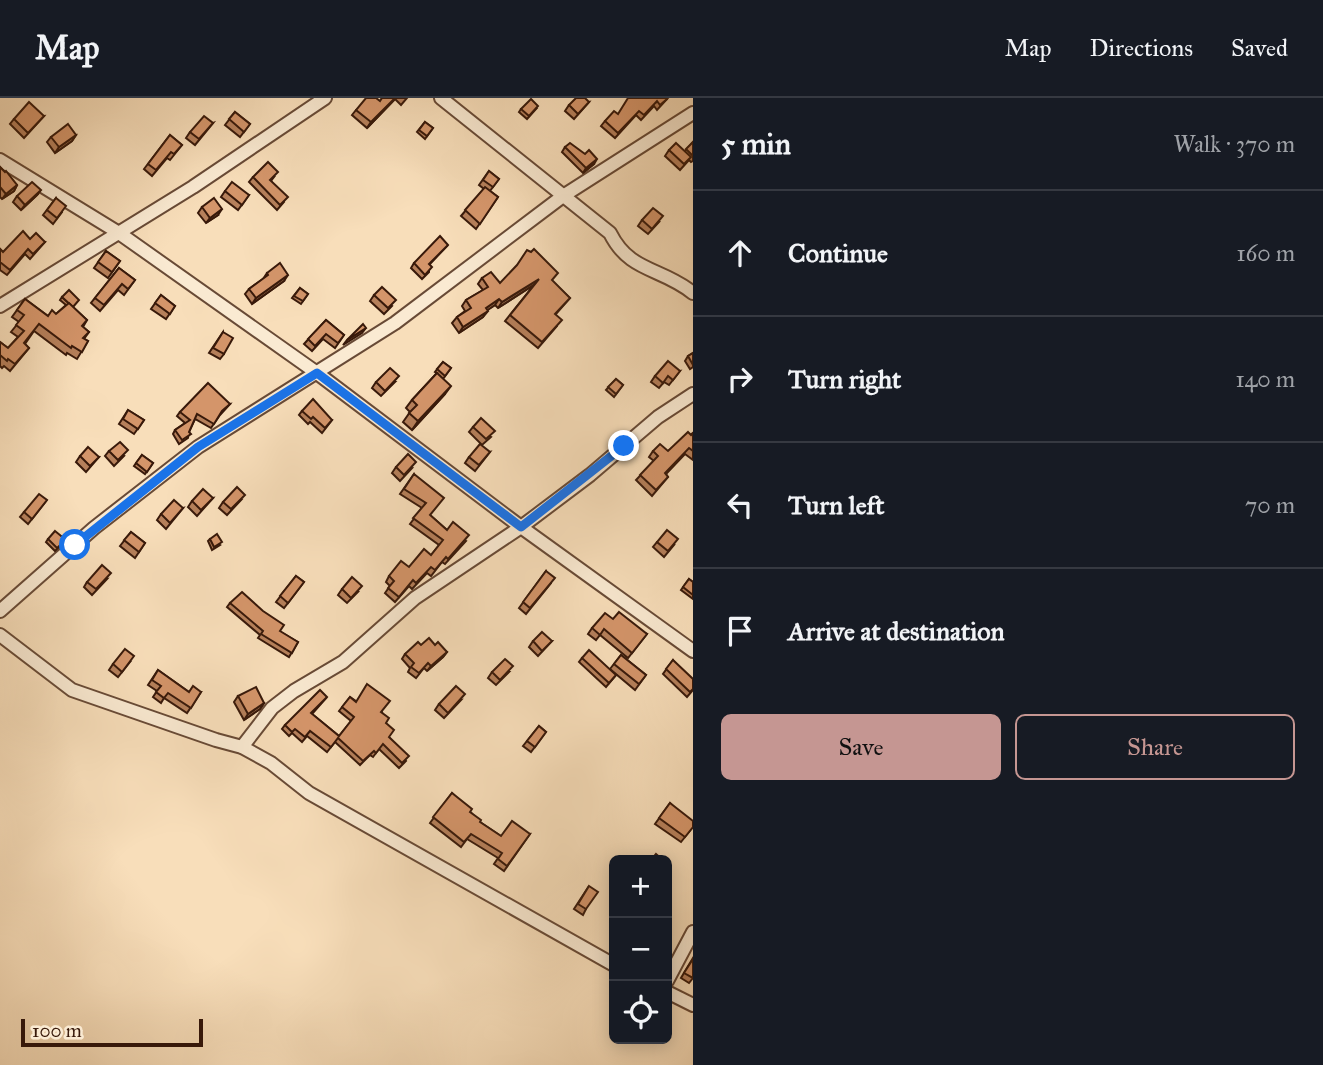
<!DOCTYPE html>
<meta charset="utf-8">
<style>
:root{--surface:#171b24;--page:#242831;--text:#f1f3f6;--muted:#9ea1a6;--line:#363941;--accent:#c59692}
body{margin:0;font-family:"IM FELL Great Primer",serif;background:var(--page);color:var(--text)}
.controls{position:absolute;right:21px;bottom:21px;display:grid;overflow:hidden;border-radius:10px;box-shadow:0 4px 18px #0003}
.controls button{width:63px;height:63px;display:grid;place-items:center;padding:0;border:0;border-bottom:2px solid var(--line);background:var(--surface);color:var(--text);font:35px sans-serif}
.scale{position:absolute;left:21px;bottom:18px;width:182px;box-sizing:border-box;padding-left:7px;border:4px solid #38190a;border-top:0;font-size:19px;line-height:24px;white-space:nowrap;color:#38190a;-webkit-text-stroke:5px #faead2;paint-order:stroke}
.stop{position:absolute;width:21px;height:21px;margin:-16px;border:5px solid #1a73e8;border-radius:50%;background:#fff}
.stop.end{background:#1a73e8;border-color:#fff;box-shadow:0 2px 7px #0008}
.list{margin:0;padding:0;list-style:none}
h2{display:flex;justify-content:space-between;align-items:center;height:91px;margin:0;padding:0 28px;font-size:30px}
h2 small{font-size:23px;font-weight:400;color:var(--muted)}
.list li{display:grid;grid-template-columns:46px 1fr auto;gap:21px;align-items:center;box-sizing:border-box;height:126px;padding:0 28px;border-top:2px solid var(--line)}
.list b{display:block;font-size:26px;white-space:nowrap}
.list em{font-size:23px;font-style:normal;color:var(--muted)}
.actions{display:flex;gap:14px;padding:21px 28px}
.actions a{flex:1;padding:16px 0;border:2px solid var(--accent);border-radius:10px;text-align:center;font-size:24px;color:var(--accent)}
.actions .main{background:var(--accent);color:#111}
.icon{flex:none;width:38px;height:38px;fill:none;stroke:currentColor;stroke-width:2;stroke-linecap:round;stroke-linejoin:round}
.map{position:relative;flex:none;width:693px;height:967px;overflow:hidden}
header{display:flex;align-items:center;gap:42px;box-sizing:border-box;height:98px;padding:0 35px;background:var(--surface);border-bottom:2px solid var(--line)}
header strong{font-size:33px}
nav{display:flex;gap:38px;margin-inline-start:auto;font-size:24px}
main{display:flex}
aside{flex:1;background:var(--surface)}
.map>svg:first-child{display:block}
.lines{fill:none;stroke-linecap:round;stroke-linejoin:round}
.minor-casing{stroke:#684a36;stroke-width:16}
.minor{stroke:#faead2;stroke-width:12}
.wall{fill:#b6805b;stroke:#38190a;stroke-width:2}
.shaded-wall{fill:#94684a;stroke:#38190a;stroke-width:2}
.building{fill:#d4956a;stroke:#38190a;stroke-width:2}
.route{stroke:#1a73e8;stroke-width:9}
</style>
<header>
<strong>Map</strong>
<nav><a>Map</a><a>Directions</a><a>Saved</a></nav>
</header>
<main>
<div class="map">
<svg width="693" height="967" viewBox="0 0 693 967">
<rect width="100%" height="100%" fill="#f8deba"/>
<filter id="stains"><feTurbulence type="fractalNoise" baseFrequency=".00286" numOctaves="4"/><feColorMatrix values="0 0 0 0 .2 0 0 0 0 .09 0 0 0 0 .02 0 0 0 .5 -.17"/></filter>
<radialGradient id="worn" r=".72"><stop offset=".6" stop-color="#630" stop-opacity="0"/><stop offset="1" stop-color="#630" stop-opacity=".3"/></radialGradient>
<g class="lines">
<!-- minor casing -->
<g class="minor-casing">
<g id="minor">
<path d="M441 0 610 135C630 175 661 169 693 195"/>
<polyline points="0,62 119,135 317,275 521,429 693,553"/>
<polyline points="0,208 193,89 325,0"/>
<polyline points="0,513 94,430 198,349 395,225 563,98 693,15"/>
<polyline points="0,537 72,592 216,642 242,649 271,665 309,695 614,867"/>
<polyline points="242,649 272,610 294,593 343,564 415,500 521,429 590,377 658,319 693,296"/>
<polyline points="667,883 693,834"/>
<polyline points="667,894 693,907"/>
</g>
</g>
<!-- minor -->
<use href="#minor" class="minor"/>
</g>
<!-- wall -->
<g class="wall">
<polygon points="382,0 407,0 401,7 395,1 367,30 352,17 356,12 380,3"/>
<polygon points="667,1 657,12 654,8 641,22 636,17 615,40 601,28 605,23 618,16"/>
<polygon points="589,4 574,21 565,13 569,7"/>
<polygon points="521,11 536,11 527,21 519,14"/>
<polygon points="235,14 250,26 240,39 225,27"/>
<polygon points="44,18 24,40 10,26 14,21"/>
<polygon points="425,24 433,30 425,41 417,34"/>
<polygon points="213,25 195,47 186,40 190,34"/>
<polygon points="76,37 72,43 55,55 47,44 51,39"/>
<polygon points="170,37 182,47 170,62 167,60 152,78 144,71"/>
<polygon points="693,44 693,63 691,64 689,62 680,72 665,58 669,52 685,53"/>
<polygon points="565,49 585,56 594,66 583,75 562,54"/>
<polygon points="0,69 17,87 14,93 2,101 0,99"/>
<polygon points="489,73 499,81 490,93 498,99 476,131 461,118 484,91 479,87"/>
<polygon points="253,79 274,79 271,83 284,104 277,112 249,84"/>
<polygon points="225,93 249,97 238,112 221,99"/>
<polygon points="37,97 21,112 13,104 17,98"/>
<polygon points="56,100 62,114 53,126 43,117"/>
<polygon points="202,109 218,117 206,125 198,115"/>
<polygon points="642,122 659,124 648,136 638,128"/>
<polygon points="30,141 45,144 30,161 25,156 7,177 0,172 0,151 3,154"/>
<polygon points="448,147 429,167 429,174 422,181 411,170 414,165"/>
<polygon points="106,153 120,163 108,180 94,170"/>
<polygon points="119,170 135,182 124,197 118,192 100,213 91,205"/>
<polygon points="267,175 284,183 252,206 245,196 249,191 263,181"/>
<polygon points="482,180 500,185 552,183 570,200 555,217 557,228 538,250 505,223 534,187 498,210 495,207 487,212 483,219 459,235 452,225 457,219 465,213 462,208 466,202 483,192 478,186"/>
<polygon points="300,190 308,196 301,206 292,200"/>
<polygon points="161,197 175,208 166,221 151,211"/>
<polygon points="374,197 392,208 384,216 370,203"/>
<polygon points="62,199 87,222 83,229 89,234 84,241 88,243 77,261 67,255 66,257 34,233 25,246 29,250 10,273 4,268 2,270 0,268 0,244 8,250 18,239 11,234 19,224 12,219 25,201 48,218 56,216 66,207 60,202"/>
<polygon points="326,222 344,237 335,250 323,241 312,253 304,246"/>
<polygon points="223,234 224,256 220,261 209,255"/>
<polygon points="693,255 693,269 690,271 685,263 688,258"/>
<polygon points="443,264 451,270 443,281 445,296 412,332 403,324 410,314 406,310 412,302 437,275 435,274"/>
<polygon points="680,273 669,287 664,284 659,290 651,284 655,278"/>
<polygon points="616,281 623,287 614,299 606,292"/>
<polygon points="376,284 395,284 381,298 372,290"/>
<polygon points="230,306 220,317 211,330 195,321 189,334 188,340 179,346 173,336 175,332 185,325 177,318 180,314"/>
<polygon points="128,312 144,322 134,336 119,326"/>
<polygon points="302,313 332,322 322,335 310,324 308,326 299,317"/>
<polygon points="473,329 491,339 482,347 469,334"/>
<polygon points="693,335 693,362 685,356 666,376 668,379 652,398 636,382 654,363 649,359 653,353 668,353"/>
<polygon points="109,353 124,358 114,368 105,358"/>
<polygon points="490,354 475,373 465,365 469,359"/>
<polygon points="142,357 153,365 145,376 134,368"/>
<polygon points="80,358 99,359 86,374 76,364"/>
<polygon points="396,369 412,370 400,383 392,375"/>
<polygon points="414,376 430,417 447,432 466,443 445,466 442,464 431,478 427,475 412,491 409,488 395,504 385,495 390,488 386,484 389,478 409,469 431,457 439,447 410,426 422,410 400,396"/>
<polygon points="213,400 197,418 188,409 192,403"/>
<polygon points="47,402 28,426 20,419 24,414"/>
<polygon points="241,402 227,417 219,410 223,404"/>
<polygon points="183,410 166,431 157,422 161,416"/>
<polygon points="131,434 145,445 135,460 120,448"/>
<polygon points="48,441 66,442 55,453 46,444"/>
<polygon points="210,441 220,447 212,452 208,443"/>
<polygon points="657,444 674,447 664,459 653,449"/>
<polygon points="546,473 551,485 526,516 519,510"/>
<polygon points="296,478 304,484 284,510 276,504"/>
<polygon points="107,481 92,497 84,489 87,484"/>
<polygon points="689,481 693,484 693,501 681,492"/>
<polygon points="342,491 358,494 347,505 338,497"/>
<polygon points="230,505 298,544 289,559 258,540 260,537 227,509"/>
<polygon points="613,521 647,536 628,560 600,537 596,542 588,536 592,530"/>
<polygon points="533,543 552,543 538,558 529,549"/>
<polygon points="421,547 435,547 447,554 443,559 427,573 424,570 416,580 408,574 410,570 402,561 405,556"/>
<polygon points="621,557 646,577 635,592 610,571"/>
<polygon points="582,560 616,577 606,589 579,564"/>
<polygon points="673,562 693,592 687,599 663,576"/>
<polygon points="130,564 118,579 109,572 113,566"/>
<polygon points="158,572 189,594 201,594 187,615 164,600 161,605 153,599 157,593 148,587"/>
<polygon points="492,574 509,574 496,587 488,580"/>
<polygon points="238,598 264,605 260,611 244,622 234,604"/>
<polygon points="327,599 312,616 339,638 351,623 339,613 350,599 356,603 382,614 389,639 406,663 399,670 379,651 373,659 370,657 360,667 335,644 327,654 307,638 302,644 292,635 289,638 282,631 285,627"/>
<polygon points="461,602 444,620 435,612 439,606"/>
<polygon points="539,628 546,634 531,654 523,648"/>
<polygon points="452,695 480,724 501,738 530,736 504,773 494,766 498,760 467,741 461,749 430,725"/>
<polygon points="670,705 693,729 681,744 655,726"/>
<polygon points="589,788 586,811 583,817 574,811"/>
<polygon points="693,860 693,880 689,885 681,880"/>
</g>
<!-- shaded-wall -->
<g class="shaded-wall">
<polygon points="395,0 396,0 367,30 371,24"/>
<polygon points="76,37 72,43 55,55 59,49"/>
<polygon points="597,61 594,66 583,75 586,70"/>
<polygon points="17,87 14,93 2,101 6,96"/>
<polygon points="41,92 37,97 21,112 25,107"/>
<polygon points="222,111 218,117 206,125 210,120"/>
<polygon points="288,177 284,183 252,206 256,200"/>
<polygon points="539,181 535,186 498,210 502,204"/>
<polygon points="499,201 495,207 482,216 486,210"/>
<polygon points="488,213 483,219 459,235 463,229"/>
<polygon points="366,230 362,235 343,247 347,242"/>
<polygon points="451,288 445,296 412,332 418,323"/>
<polygon points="447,554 443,559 427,573 431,568"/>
<polygon points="264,605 260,611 244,622 248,616"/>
</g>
<!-- building -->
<g class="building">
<polygon points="366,0 376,0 380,3 382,0 395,0 371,24 356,12"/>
<polygon points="576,0 585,0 589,4 578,16 569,7"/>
<polygon points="628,0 667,0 667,1 660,7 657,3 644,17 639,13 618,35 605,23 614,13 618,16"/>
<polygon points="531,1 538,8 529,18 521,11"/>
<polygon points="29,4 44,18 28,35 14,21"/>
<polygon points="235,14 250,26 244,34 229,21"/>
<polygon points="204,18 213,25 199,41 190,34"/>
<polygon points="425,24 433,30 427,38 419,32"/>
<polygon points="68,26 76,37 59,49 51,39"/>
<polygon points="170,37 182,47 174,56 171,54 156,72 148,66"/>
<polygon points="693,44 693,58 686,51"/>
<polygon points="570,45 585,56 589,52 597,61 586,70 565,49"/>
<polygon points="676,45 691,59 684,66 669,52"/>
<polygon points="268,64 278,74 270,82 288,99 280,107 253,79"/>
<polygon points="0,69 5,74 6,73 17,87 6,96 0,89"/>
<polygon points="489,73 499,81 493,89 483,82"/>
<polygon points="32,84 41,92 25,107 17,98"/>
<polygon points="232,84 249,97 242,107 225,93"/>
<polygon points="485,89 498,99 480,126 465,112"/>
<polygon points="56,100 66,108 57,120 47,112"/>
<polygon points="214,100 222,111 210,120 202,109"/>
<polygon points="653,110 663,118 652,131 642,122"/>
<polygon points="23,133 30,141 36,135 45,144 33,156 28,151 10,172 0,164 0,151 3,154"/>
<polygon points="440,138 448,147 429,166 432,169 425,177 414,165"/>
<polygon points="534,151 558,175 552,182 570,200 555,216 562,222 542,244 510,217 539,181 502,204 499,201 486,210 488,213 463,229 457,219 471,210 466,202 488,189 482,180 491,174 500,185 517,167 527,152 531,154"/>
<polygon points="106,153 120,163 112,174 98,164"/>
<polygon points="280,165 288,177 256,200 249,191 268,177 267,175"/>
<polygon points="119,170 135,182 128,191 122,186 104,207 95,200"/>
<polygon points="382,189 396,202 388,210 374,197"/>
<polygon points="300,190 308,196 303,203 294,198"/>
<polygon points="69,192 79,202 73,209 62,199"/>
<polygon points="161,197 175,208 170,216 155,205"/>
<polygon points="25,201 48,218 52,212 56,216 69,205 87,222 82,228 89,234 83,240 88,243 82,254 72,248 71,250 39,226 24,245 29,250 15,266 8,261 7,263 0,257 0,244 8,250 24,233 16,227 24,217 17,212"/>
<polygon points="326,222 344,237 338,245 326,236 315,248 308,241"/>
<polygon points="363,226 366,230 347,242"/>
<polygon points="223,234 233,240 224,256 213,250"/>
<polygon points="693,255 693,267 688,258"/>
<polygon points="668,263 680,273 673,282 668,278 663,285 655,278"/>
<polygon points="443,264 451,270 445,278 437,271"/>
<polygon points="390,270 399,278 385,293 376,284"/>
<polygon points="437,275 451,288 418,323 409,315 417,307 412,302"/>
<polygon points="616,281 623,287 616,296 608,289"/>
<polygon points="208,285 230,306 222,313 214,326 197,316 189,334 191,336 182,342 175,332 190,322 180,314"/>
<polygon points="313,301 332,322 325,330 313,319 311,321 302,313"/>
<polygon points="128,312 144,322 138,331 123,321"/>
<polygon points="481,320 495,333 486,341 473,329"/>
<polygon points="688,334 691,337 693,335 693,353 689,350 665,375 668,379 656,392 640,377 658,358 653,353 660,346 668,353"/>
<polygon points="120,344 128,352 118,362 109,353"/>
<polygon points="480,346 490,354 479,367 469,359"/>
<polygon points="88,349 99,359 90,368 80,358"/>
<polygon points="408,356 416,364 404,377 396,369"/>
<polygon points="142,357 153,365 147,374 136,365"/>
<polygon points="414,376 444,400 430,417 447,432 453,424 469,437 448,461 446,459 435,472 431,469 416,485 413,482 399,499 388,490 394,483 389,478 401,463 409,469 424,451 431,457 443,442 413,420 426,405 404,391"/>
<polygon points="237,389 245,397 231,411 223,404"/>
<polygon points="203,391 213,400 201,412 192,403"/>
<polygon points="39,396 47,402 32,421 24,414"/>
<polygon points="174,402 183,410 170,425 161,416"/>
<polygon points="667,432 678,441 668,453 657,444"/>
<polygon points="55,433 66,442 57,450 48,441"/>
<polygon points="131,434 145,445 139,454 124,442"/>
<polygon points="217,436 222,444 214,449 210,441"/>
<polygon points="102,467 111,475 96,491 87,484"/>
<polygon points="546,473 555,480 530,510 523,504"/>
<polygon points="296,478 304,484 288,505 280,498"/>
<polygon points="352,479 362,488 351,500 342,491"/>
<polygon points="689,481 693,484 693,497 683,489"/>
<polygon points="242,494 263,513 284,527 280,533 298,544 292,555 261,536 263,533 230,505"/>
<polygon points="619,514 647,536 632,555 604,531 600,537 592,530 605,515 613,521"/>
<polygon points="542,534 552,543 542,553 533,543"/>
<polygon points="429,540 435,547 438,544 447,554 431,568 428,565 419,575 411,569 414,565 405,556 418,544 421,547"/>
<polygon points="125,551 134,558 122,574 113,566"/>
<polygon points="589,552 616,577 609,585 582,560"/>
<polygon points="621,557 646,577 639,586 614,566"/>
<polygon points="505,561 513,568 500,582 492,574"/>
<polygon points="673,562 693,581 693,591 690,594 666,571"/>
<polygon points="158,572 189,594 193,588 201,594 191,610 168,595 164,600 156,594 161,588 152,582"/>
<polygon points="367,586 390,603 381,614 389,620 386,625 394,632 389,639 409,658 402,665 383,646 376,655 374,653 363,663 338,640 331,649 310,633 305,639 295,631 292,634 285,627 320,592 327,599 311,615 339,638 354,619 342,609 350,599 356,604"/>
<polygon points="456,588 465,596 448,615 439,606"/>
<polygon points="256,589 264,605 248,616 238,598"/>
<polygon points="539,628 546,634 535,649 527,643"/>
<polygon points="452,695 472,711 470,714 481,722 480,724 501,738 512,723 530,736 507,768 498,761 502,755 471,736 464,744 433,719"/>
<polygon points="670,705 693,723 693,729 685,739 659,720"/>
<polygon points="656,756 663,762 651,762"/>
<polygon points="589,788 598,794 586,811 578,806"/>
<polygon points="693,861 693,880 684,875"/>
</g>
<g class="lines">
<!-- route -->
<polyline class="route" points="75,447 198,349 317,275 521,429 624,348"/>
</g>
<rect width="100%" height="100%" filter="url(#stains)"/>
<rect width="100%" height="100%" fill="url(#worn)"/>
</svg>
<div class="controls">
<button>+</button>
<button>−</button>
<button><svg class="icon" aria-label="locate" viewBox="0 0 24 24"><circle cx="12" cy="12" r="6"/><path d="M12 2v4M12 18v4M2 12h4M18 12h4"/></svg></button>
</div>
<div class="scale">100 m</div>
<div class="stop" style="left:75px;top:447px"></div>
<div class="stop end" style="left:624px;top:348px"></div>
</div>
<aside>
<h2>5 min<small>Walk · 370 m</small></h2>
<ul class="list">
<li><svg class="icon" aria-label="ahead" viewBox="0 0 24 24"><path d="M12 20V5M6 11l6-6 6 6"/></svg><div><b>Continue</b></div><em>160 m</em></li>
<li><svg class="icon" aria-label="right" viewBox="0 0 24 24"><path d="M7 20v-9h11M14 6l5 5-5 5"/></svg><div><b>Turn right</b></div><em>140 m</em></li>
<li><svg class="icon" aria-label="left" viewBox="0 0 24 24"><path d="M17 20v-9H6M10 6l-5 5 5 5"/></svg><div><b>Turn left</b></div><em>70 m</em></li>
<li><svg class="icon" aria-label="arrive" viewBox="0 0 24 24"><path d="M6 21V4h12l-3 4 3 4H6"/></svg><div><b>Arrive at destination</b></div></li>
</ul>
<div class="actions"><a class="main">Save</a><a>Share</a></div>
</aside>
</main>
